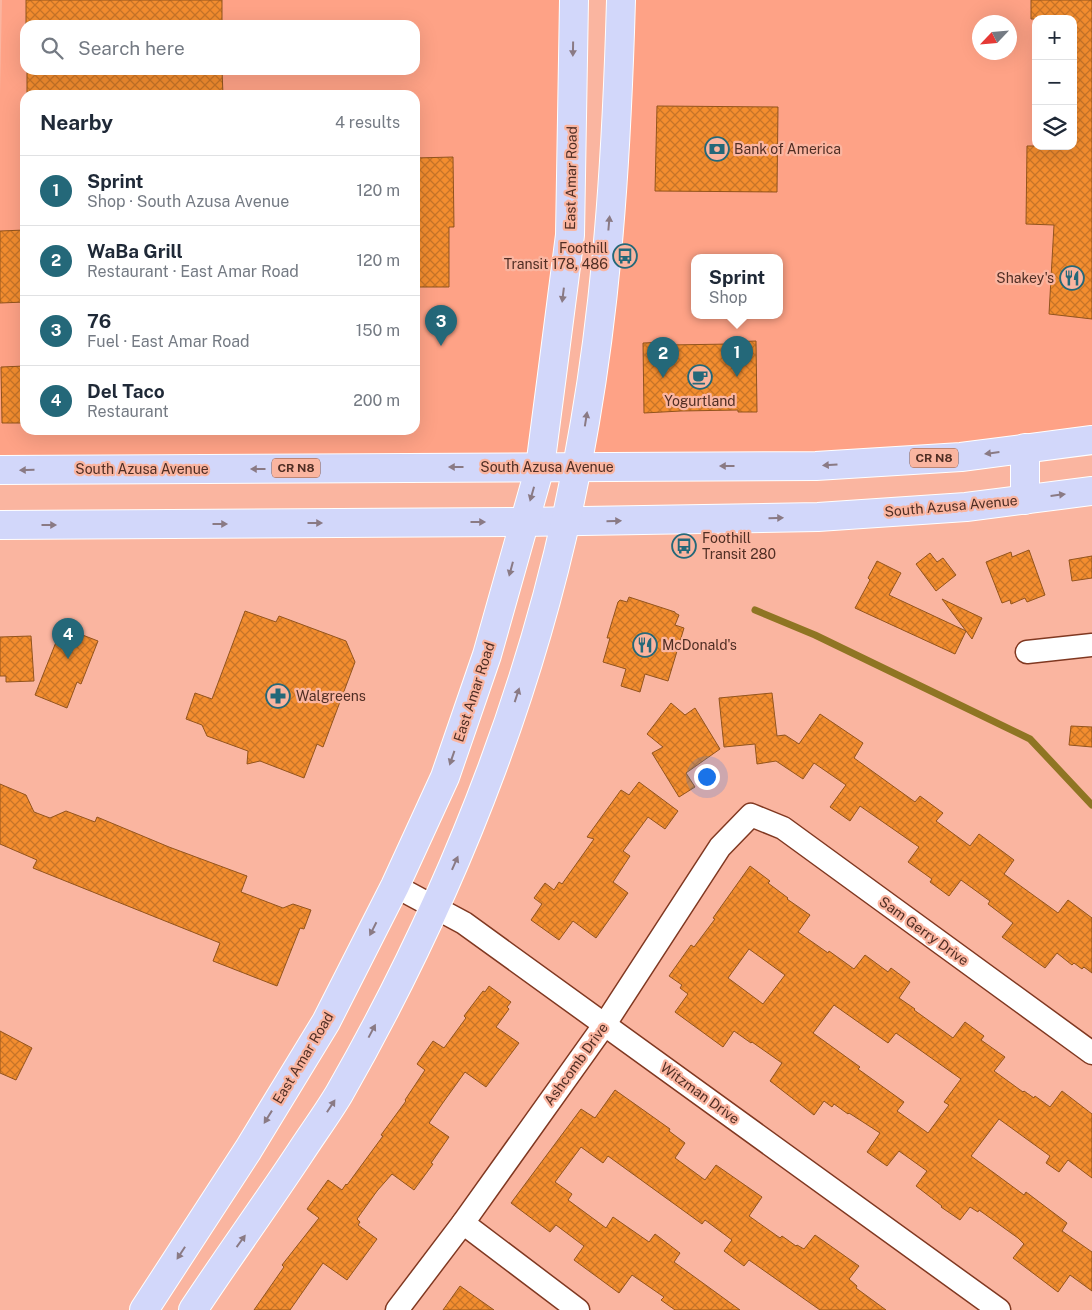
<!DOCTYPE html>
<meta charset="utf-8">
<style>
:root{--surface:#fff;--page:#f2f2f3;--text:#1f2937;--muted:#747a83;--line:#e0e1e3;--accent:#246879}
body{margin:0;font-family:"Public Sans",sans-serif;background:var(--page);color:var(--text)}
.controls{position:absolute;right:15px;top:15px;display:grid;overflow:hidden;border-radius:10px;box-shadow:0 5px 20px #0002}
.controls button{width:45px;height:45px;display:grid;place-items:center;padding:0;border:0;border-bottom:1px solid var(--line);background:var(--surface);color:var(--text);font:25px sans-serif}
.compass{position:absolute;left:972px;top:15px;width:45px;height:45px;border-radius:50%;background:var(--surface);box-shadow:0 5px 20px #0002;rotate:244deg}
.you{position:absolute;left:706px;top:776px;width:18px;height:18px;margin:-12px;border:4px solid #fff;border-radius:50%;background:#1a73e8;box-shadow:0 0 0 8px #1a73e833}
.badge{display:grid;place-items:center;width:32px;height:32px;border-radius:50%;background:var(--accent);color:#fff;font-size:16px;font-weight:700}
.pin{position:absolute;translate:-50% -41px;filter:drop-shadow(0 1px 2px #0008)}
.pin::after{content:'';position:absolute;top:26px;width:18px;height:15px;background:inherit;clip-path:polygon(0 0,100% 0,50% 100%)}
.popup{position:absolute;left:691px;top:254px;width:92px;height:65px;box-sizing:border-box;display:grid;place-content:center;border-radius:10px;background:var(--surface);filter:drop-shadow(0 1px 4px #0005);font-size:16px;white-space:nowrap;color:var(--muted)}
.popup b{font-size:19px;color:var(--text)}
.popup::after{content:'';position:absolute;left:50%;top:100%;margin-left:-10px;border:10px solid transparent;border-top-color:var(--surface)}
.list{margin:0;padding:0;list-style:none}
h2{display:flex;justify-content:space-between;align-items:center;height:65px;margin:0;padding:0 20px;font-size:21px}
h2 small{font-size:16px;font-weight:400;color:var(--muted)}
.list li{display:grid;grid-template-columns:32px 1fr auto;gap:15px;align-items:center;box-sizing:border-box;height:70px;padding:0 20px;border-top:1px solid var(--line)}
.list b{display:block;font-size:19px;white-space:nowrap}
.list p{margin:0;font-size:16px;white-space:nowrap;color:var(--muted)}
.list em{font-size:16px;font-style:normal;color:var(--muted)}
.icon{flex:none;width:28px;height:28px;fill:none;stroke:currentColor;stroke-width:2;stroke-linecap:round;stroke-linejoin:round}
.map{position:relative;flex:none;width:1092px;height:1310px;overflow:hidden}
.search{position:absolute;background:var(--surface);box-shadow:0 5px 20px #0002;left:20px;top:20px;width:400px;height:55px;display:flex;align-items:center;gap:12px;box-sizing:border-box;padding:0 18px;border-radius:15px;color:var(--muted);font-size:19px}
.panel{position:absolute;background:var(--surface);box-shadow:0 5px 20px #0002;left:20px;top:90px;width:400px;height:345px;border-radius:15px}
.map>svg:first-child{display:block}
.built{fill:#fea286;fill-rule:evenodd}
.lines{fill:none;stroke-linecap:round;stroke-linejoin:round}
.stream{stroke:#8f7523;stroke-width:7}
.building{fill:url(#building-cross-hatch);stroke:#93541d;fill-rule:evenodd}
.minor-casing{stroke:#803821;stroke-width:25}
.major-casing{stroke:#fff;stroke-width:30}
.minor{stroke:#fff;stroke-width:22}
.major{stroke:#d2d7fa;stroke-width:28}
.oneway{fill:#8a7a84}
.labels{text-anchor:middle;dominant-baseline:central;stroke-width:4.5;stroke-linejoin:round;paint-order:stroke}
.shield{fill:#fab5a0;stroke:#835649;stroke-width:1}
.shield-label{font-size:12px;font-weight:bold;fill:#502e24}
.poi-label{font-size:14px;fill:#502e24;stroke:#fab5a0;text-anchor:start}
.street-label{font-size:14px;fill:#502e24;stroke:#fab5a0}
</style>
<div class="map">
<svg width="1092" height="1310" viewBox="0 0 1092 1310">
<defs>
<pattern id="building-cross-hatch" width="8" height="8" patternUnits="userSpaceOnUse" patternTransform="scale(1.25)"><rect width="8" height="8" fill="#f38d2f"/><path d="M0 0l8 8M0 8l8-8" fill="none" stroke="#c77428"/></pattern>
</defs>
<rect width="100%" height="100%" fill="#fab5a0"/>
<!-- built -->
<g class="built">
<path d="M2 0H574L540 467 0 470V94ZM25 25H415V70H25ZM25 95H415V430H25Z"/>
<path d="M621 0H1092V440L576 467ZM1036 19H1073V146H1036ZM980 22H1010V52H980ZM694 258H780V316H694Z"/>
</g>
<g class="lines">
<!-- stream -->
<polyline class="stream" points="755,610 815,635 1030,739 1092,805"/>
</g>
<!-- building -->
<g class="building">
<rect x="26" y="0" width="196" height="25"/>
<polygon points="1031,0 1092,0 1092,319 1049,314 1054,225 1026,224 1027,146 1073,146 1073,19 1031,19"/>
<polygon points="27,70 222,70 223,95 27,95"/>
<polygon points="657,106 778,107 777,192 655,191"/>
<polygon points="453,157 454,227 449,227 449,287 415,287 415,158"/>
<polygon points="25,230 25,302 0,303 0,231"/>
<polygon points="756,341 757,412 738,412 738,410 681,411 644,413 643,343 668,342 668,345 731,344 732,342"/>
<polygon points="25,366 25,423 2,423 1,367"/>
<polygon points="1029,550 1045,595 1027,602 1025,598 1011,604 1010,600 1002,603 986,562 1011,552 1012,557"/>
<polygon points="930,553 937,562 943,558 956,575 936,591 916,564"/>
<polygon points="1092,556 1092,578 1072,581 1069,560"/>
<polygon points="877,561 901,573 889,595 966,631 955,654 855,608 870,580 868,578"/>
<polygon points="629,597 675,612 675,613 679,615 675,625 684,628 668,681 645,674 640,692 621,686 626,669 603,662 610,638 607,638 618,602 620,600 627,602"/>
<polygon points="942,599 982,618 972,639"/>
<polygon points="245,611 276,622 279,616 346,641 355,662 323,747 317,744 304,778 260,761 247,764 248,751 207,736 202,725 186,719 195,693 212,699"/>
<polygon points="62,627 98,641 81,684 77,682 67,708 35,695"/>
<polygon points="31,636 34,681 6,682 6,676 0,676 0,637"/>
<polygon points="772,693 777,736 785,735 799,744 820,714 863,743 854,758 915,802 920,796 943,813 936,821 970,846 979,834 1014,860 1004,874 1058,913 1068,900 1092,918 1092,973 1084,967 1082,969 1074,963 1072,965 1057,953 1045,968 1002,937 1013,923 988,904 990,901 961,880 949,896 930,882 932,879 908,862 919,847 860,806 850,821 830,807 846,785 814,763 803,779 776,761 757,764 755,744 724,747 719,698"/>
<polygon points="671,703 685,715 695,708 720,749 686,773 695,787 679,797 652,753 663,747 647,734"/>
<polygon points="1071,726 1092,727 1092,747 1069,745"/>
<polygon points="639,782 678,811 665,829 648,817 623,851 630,856 613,882 628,893 596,938 573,921 559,940 531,920 542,904 534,898 545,883 554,890 559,882 562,884 594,839 587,837 621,790 629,795"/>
<polygon points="0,784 26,795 34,812 50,818 66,811 95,822 97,817 169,847 247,876 241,892 283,908 293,904 311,910 304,929 300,928 277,986 213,961 220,943 33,868 37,860 0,844"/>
<path d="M750 866 770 881 768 883 788 898 787 899 810 915 798 932 828 953 829 951 854 969 865 955 888 972 891 968 910 982 899 998 915 1009 914 1010 953 1038 965 1022 984 1036 981 1040 1005 1057 994 1071 1023 1092 1024 1091 1034 1098 1035 1096 1050 1107 1062 1091 1092 1114V1178L1068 1160 1059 1172 1046 1163 1050 1156 999 1119 971 1156 1024 1195 1026 1192 1067 1223 1062 1231 1092 1252V1291L1070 1275 1058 1292 1013 1258 1024 1244 1018 1238 979 1210 978 1212 970 1207 960 1220 941 1207 942 1206 916 1186 927 1171 899 1151 887 1166 867 1152 880 1133 849 1113 848 1114 834 1104 832 1107 824 1101 814 1115 770 1081 782 1063 752 1042 751 1043 734 1031 723 1047 675 1012 688 994 680 988 682 985 669 976 691 945 694 947 715 919 713 918ZM749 949 785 975 763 1004 728 978ZM834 1005 888 1043 896 1033 961 1079 944 1102 949 1105 928 1133 897 1111 904 1102 858 1069 860 1067 813 1033Z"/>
<polygon points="489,986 511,1002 507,1007 509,1009 496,1027 519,1043 486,1087 465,1072 442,1104 429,1123 449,1137 431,1163 433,1164 414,1190 392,1174 377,1191 357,1219 360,1222 358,1225 377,1239 347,1280 323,1263 290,1310 254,1310 284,1267 282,1265 319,1218 307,1209 328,1180 342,1190 346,1184 347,1185 383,1136 381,1135 406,1101 405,1100 425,1070 417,1064 433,1041 444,1048 466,1018 464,1016 483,991 485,992"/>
<polygon points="0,1031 32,1048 16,1080 0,1073"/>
<polygon points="615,1090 670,1129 669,1131 685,1143 675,1158 705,1180 716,1165 762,1197 749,1216 780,1238 782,1236 796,1246 797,1245 804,1249 815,1235 859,1266 849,1279 857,1286 856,1288 886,1310 820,1310 749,1260 744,1266 724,1251 732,1240 705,1220 702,1224 608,1156 603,1163 581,1147 555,1182 572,1194 568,1200 606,1228 613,1217 649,1242 655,1234 680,1253 674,1262 740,1310 675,1310 661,1300 664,1297 632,1275 619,1293 574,1260 584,1246 556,1225 550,1232 511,1203 581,1109 595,1118"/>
<polygon points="460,1286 494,1310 443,1310"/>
</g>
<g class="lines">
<!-- minor casing -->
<g class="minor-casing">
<g id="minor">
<polyline points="1027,652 1092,645"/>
<polyline points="395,886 464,923 999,1310"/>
<polyline points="463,1223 578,1310"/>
<polyline points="397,1310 463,1223 605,1024 720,847 751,815 783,828 1092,1053"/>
</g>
</g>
<!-- major casing -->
<g class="major-casing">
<g id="major">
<polyline points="0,470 816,466 961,457 1092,440"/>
<polyline points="1025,500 1025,448"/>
<polyline points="0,525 523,522 818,517 966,507 1092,491"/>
<polyline points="144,1310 248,1150 326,1022 395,886 445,777 487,655 540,467 552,375 570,235 574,0"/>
<path d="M193 1310C228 1257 265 1206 300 1153 313 1133 327 1114 339 1094 458 886 546 658 585 422 609 283 617 141 621 0"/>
</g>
</g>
<!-- minor -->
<use href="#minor" class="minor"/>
<!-- major -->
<use href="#major" class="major"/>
</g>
<!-- one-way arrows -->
<defs><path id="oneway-solid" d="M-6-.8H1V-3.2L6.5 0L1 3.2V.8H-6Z" transform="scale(1.25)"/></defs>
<g class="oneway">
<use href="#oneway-solid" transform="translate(573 49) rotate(91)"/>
<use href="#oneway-solid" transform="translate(609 223) rotate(-85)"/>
<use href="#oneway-solid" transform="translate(563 295) rotate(97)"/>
<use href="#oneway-solid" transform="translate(586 419) rotate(-81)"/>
<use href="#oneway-solid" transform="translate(992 453) rotate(173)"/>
<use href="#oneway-solid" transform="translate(830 465) rotate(176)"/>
<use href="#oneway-solid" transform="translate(727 466) rotate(180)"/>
<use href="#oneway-solid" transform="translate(456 467) rotate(180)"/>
<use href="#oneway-solid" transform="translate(258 469) rotate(180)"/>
<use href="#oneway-solid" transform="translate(27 470) rotate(179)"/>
<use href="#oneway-solid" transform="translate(532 494) rotate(106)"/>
<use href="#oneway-solid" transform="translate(1058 495) rotate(-7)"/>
<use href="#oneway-solid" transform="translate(776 518) rotate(-1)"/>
<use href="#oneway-solid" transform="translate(614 521) rotate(-1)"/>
<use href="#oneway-solid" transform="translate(478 522)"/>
<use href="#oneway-solid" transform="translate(315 523)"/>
<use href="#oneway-solid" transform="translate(220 524)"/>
<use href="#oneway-solid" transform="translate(49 525)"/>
<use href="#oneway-solid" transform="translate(511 569) rotate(105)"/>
<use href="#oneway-solid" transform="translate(517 695) rotate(-72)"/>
<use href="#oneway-solid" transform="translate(452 758) rotate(109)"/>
<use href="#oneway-solid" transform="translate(455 863) rotate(-66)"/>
<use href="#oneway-solid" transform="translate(373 929) rotate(117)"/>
<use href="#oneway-solid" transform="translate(372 1031) rotate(-62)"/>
<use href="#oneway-solid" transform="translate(331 1106) rotate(-57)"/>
<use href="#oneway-solid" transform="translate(268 1117) rotate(122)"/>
<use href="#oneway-solid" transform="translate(241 1241) rotate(-54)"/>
<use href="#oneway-solid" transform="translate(181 1253) rotate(123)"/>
</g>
<!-- icons -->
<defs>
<g id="bank-ring" transform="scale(1.25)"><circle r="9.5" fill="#fab5a0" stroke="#246879" stroke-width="1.5"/><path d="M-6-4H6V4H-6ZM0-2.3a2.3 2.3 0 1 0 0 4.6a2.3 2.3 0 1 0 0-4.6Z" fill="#246879"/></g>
<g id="bus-ring" transform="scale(1.25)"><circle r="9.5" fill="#fab5a0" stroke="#246879" stroke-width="1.5"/><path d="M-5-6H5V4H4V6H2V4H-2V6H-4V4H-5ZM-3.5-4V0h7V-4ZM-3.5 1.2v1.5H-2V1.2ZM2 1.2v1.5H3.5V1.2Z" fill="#246879"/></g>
<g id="restaurant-ring" transform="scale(1.25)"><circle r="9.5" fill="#fab5a0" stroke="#246879" stroke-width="1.5"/><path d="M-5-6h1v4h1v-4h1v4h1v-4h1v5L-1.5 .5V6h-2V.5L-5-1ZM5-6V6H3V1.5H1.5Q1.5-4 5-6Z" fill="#246879"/></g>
<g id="cafe-ring" transform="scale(1.25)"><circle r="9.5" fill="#fab5a0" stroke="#246879" stroke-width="1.5"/><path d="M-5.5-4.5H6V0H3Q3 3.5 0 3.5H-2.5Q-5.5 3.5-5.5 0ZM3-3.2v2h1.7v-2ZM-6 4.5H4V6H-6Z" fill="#246879"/></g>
<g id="pharmacy-ring" transform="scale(1.25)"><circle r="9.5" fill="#fab5a0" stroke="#246879" stroke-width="1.5"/><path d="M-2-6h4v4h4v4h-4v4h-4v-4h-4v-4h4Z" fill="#246879"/></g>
</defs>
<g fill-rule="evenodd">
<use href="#bank-ring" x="717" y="149"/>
<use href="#bus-ring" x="625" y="256"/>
<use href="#restaurant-ring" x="1072" y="278"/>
<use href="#cafe-ring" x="700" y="377"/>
<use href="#bus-ring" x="684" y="546"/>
<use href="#restaurant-ring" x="645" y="645"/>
<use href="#pharmacy-ring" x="278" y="696"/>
</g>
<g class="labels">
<!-- shield labels -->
<g class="shield">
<rect x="910" y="448.5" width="48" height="19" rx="4"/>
<rect x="272" y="458.5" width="48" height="19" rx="4"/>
</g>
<g class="shield-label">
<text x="934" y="458">CR N8</text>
<text x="296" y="468">CR N8</text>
</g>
<!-- poi labels -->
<g class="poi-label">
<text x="734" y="149">Bank of America</text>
<text x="608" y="248" text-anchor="end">Foothill<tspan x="608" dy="16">Transit 178, 486</tspan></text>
<text x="1054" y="278" text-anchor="end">Shakey's</text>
<text x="700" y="401" text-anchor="middle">Yogurtland</text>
<text x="702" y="538">Foothill<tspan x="702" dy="16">Transit 280</tspan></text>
<text x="662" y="645">McDonald's</text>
<text x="296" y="696">Walgreens</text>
</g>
<!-- street labels -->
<g class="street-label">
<text transform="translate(571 178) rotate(-89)">East Amar Road</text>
<text x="547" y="467">South Azusa Avenue</text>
<text x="142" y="469">South Azusa Avenue</text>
<text transform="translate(951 506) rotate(-5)">South Azusa Avenue</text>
<text transform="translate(474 692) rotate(-72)">East Amar Road</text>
<text transform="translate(924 931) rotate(36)">Sam Gerry Drive</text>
<text transform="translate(303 1058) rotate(-59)">East Amar Road</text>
<text transform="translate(576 1064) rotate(-54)">Ashcomb Drive</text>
<text transform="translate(700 1093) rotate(36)">Witzman Drive</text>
</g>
</g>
</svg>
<div class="controls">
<button>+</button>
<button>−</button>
<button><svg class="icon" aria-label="layers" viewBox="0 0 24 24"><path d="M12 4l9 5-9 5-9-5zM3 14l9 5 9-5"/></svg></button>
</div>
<svg class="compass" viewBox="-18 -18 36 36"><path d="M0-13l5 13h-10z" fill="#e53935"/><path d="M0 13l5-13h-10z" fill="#747a83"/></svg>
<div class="you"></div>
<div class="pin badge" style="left:737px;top:377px">1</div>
<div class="popup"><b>Sprint</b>Shop</div>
<div class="pin badge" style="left:663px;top:378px">2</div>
<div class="pin badge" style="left:441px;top:346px">3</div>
<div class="pin badge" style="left:68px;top:659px">4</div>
<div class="search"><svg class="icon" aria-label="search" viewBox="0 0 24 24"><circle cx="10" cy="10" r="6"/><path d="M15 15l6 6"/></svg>Search here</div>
<section class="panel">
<h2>Nearby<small>4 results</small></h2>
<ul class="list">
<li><span class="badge">1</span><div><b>Sprint</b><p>Shop · South Azusa Avenue</p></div><em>120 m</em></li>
<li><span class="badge">2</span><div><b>WaBa Grill</b><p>Restaurant · East Amar Road</p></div><em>120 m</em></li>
<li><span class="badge">3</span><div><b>76</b><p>Fuel · East Amar Road</p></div><em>150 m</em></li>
<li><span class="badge">4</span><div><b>Del Taco</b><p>Restaurant</p></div><em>200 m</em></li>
</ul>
</section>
</div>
